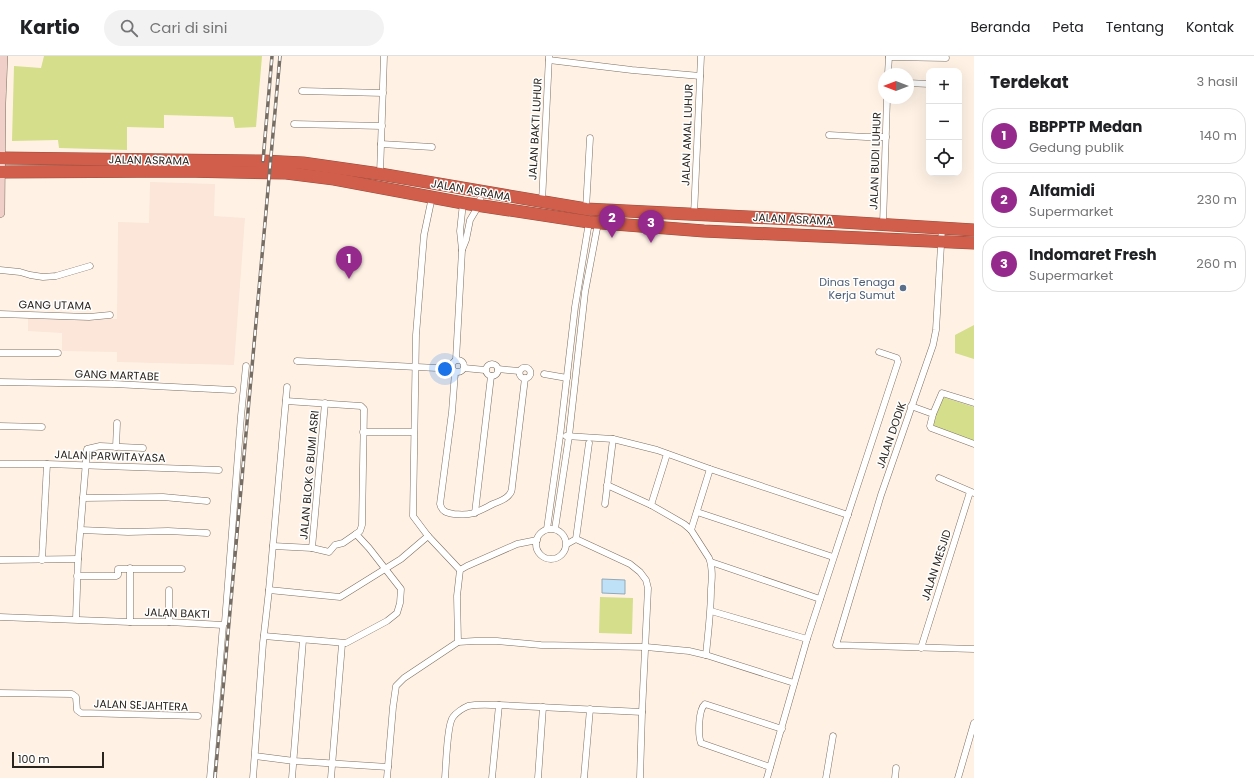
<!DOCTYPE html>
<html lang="id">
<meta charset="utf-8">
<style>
:root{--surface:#fff;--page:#f2f2f2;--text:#202124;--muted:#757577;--line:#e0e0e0;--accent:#962a8c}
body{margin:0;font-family:Poppins,sans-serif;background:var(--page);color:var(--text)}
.controls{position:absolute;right:12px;top:12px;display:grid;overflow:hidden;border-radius:8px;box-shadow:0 4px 16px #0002}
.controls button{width:36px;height:36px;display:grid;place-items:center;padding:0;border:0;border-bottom:1px solid var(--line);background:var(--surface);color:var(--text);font:20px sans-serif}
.compass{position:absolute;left:878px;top:12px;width:36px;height:36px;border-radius:50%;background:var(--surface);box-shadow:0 4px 16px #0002;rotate:270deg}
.scale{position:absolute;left:12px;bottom:10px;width:92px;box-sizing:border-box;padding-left:4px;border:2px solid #2a241e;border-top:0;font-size:11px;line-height:14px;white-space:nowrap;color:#2a241e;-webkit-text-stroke:3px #fff;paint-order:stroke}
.you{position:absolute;left:445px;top:313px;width:14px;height:14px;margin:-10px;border:3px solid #fff;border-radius:50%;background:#1a73e8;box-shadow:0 0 0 6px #1a73e833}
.badge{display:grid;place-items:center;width:26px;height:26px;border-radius:50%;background:var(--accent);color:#fff;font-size:13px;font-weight:700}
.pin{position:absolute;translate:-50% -33px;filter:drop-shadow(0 1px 2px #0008)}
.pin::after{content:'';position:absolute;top:21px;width:14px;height:12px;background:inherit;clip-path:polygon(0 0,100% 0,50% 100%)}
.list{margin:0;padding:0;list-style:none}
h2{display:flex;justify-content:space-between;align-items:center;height:52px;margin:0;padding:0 16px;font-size:17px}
h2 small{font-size:13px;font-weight:400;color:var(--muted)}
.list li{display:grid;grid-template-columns:26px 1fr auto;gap:12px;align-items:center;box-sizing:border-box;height:56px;margin:0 8px 8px;padding:0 8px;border:1px solid var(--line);border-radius:16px}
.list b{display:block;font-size:15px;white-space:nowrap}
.list p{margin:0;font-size:13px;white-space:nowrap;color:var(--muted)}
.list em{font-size:13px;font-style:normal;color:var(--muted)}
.icon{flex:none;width:22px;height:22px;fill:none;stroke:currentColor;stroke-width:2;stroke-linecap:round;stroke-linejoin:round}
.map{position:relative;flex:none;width:974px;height:722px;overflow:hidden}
header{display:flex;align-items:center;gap:24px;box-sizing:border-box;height:56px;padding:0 20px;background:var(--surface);border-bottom:1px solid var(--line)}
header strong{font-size:19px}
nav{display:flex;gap:22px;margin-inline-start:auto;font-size:14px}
.search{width:280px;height:36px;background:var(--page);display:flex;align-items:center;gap:10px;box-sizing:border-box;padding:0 14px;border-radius:22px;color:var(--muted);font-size:15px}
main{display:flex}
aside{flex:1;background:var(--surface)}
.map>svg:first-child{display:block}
.industrial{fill:#fce5d9}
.green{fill:#d4de8b}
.water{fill:#bee1f8;stroke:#92a8b7}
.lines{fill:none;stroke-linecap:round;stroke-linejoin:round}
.street-casing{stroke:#7d6f61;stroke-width:7}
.secondary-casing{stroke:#7d6f61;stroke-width:10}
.highway-casing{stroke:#974a3b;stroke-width:13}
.street{stroke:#fff;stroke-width:6}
.secondary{stroke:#f1cfc9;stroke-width:9}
.highway{stroke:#d15e4b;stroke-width:12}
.rail-casing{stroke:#766e65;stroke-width:3.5}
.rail{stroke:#fff;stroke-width:2;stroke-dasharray:6;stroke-linecap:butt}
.service-dot{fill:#5c6f8a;stroke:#fff;stroke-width:1.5}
.labels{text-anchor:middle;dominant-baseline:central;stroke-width:3;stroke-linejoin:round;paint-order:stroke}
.street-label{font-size:11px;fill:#2a241e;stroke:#fff}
.service-label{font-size:11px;fill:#4e5e75;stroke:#fff;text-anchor:end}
</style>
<header>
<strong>Kartio</strong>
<div class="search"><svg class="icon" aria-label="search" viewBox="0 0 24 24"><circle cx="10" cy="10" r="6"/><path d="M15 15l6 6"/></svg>Cari di sini</div>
<nav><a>Beranda</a><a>Peta</a><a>Tentang</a><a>Kontak</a></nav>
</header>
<main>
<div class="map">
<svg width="974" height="722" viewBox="0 0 974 722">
<rect width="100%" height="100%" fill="#fff2e5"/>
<!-- industrial -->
<polygon class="industrial" points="150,126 215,128 214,160 245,162 234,309 117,306 117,296 62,295 62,277 28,275 28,260 117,263 118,166 149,167"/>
<!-- green -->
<g class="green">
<polygon points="44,0 262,0 256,71 235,72 233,61 164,59 164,72 127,71 127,94 59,92 58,84 12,85 14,10 41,12"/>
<polygon points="974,269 974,303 955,297 955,279"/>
<polygon points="943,341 974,351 974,385 932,371"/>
<polygon points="600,541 633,542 632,578 599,577"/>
</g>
<!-- water -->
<polygon class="water" points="602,523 625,524 625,538 602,537"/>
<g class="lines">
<!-- street casing -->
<g class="street-casing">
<g id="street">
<polyline points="889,1 946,2"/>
<polyline points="549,4 632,14 700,20"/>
<polyline points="888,18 889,0"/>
<polyline points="908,27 929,28"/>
<polyline points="302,35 383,37"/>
<polyline points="294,68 382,70"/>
<polyline points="829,79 866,81 886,81"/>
<polyline points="381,88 432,91"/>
<polyline points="380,118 384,0"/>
<polyline points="432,141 424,179 416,279 413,460 428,480 460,514"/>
<polyline points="542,146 549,0"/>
<polyline points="586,153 590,82"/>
<polyline points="694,159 701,0"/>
<polyline points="883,168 887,42"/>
<polyline points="942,172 936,274 933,289 881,439 836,589 974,593"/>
<polyline points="462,194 466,184 470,164 479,149 482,135"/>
<polyline points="0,214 20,216 30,219 43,221 56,220 90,210"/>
<polyline points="0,258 89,261 110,259"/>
<polyline points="0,297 58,297"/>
<circle cx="458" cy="310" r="6"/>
<polyline points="456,304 462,194 460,175 463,147"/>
<polyline points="297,305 437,312"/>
<circle cx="492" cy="314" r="6"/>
<circle cx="525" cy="317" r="5.5"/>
<polyline points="464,312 485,314"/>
<polyline points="498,313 519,315"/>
<path d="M455 316 452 356 440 448C442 456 447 457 454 458 472 460 477 456 493 448 498 446 505 444 509 439 511 437 512 434 512 431L525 322"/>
<polyline points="544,318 567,322"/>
<polyline points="0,326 114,328 233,334"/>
<polyline points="911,350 933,358 930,370 931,372 974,388"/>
<polyline points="933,358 942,337 974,347"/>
<polyline points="0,370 42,371"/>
<polyline points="363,376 414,376"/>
<polyline points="566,380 613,383 657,394 710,413 848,459"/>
<polyline points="116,391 117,367"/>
<polyline points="0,408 47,408 219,414"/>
<polyline points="939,422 974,437"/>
<path d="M607 429 651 449 684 468 691 474 709 502C713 512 712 523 711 533 711 555 708 577 706 599"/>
<polyline points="83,442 163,441 207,445"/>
<polyline points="605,448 613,383"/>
<polyline points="651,449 667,398"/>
<polyline points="697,456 833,501"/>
<polyline points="475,457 491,320"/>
<polyline points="547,473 560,380 575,251 589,166"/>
<polyline points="555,473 569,380 585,236 598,167"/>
<circle cx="551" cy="488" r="15"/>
<polyline points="81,474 128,476 168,475 207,477"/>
<polyline points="691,474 710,413"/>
<polyline points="576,483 589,387"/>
<polyline points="567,488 576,483 630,508 640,516 646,524 648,532 642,656 640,722"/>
<polyline points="273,490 312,492 329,496 335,489 343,487 356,478 360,475 362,469 364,353 361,350 286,345"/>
<polyline points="312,492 325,347"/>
<polyline points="0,504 78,503"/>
<polyline points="42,504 47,408"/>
<polyline points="711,506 820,543"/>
<polyline points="130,512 130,566"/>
<polyline points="77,520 116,520 118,519 118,513 182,513"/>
<polyline points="269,534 340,541 401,503 428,480"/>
<polyline points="711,555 807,583"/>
<polyline points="0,561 130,566 169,566 223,569"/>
<polyline points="76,563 78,503 87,393 100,390 143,392"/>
<polyline points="169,566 169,534"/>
<polyline points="264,580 346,587 387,565 397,557 400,547 401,533 369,492 356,478"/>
<polyline points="458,586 475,585 497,585 541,589 646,591 689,595 706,599 794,627"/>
<polyline points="921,592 970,436"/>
<polyline points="0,637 72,638 76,641 77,654 81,657 198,660"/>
<polyline points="255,700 294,705 388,711"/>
<path d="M770 711 701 687C698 680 698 654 705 648L782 673"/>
<polyline points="210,722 223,569 225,566 241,360 246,310"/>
<polyline points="253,722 263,587 269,534 287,331"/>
<polyline points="292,722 303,584"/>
<polyline points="331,722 342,588"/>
<polyline points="387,722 393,651 396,630 404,622 458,586 457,540 460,514 467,510 517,488 537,484"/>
<path d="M445 722C446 711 447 668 453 661 456 657 463 652 468 650 477 648 489 649 499 649L642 656"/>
<polyline points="492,722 499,649"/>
<polyline points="538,722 543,651"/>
<polyline points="584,722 590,653"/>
<polyline points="767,722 807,583 898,306 897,302 879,296"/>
<polyline points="826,722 833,680"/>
<polyline points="895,722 896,712"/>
<polyline points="958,722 974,667"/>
</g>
</g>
<!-- secondary casing -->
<g class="secondary-casing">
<polyline id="secondary" points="0,157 1,47 3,0"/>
</g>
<!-- highway casing -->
<g class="highway-casing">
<g id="highway">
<polyline points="0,102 263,105 303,107 380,118 586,153 792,163 974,174"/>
<polyline points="0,116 183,115 286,117 334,123 463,147 589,166 704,175 974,187"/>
</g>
</g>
<!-- street -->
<use href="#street" class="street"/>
<!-- secondary -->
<use href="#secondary" class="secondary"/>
<!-- highway -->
<use href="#highway" class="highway"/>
<!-- rail casing -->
<g class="rail-casing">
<g id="rail">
<polyline points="263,105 272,0"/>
<polyline points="215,722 280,0"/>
</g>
</g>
<!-- rail -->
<use href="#rail" class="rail"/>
</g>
<!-- markers -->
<circle class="service-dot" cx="903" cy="232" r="4"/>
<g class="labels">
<!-- street labels -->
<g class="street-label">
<text transform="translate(535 73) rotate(-87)">JALAN BAKTI LUHUR</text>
<text transform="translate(687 79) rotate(-88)">JALAN AMAL LUHUR</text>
<text transform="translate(149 104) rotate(1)">JALAN ASRAMA</text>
<text transform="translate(875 105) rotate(-88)">JALAN BUDI LUHUR</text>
<text transform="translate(471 134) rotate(10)">JALAN ASRAMA</text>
<text transform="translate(793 163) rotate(3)">JALAN ASRAMA</text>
<text transform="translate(55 249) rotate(1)">GANG UTAMA</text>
<text transform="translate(117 319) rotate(2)">GANG MARTABE</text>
<text transform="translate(891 379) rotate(-71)">JALAN DODIK</text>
<text transform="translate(110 400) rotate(2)">JALAN PARWITAYASA</text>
<text transform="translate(309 419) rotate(-85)">JALAN BLOK G BUMI ASRI</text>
<text transform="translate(936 509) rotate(-72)">JALAN MESJID</text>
<text transform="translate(177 557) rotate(2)">JALAN BAKTI</text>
<text transform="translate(141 649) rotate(2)">JALAN SEJAHTERA</text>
</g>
<!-- service labels -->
<g class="service-label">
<text x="895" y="226">Dinas Tenaga<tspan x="895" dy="13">Kerja Sumut</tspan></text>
</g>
</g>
</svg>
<div class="controls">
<button>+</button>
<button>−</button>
<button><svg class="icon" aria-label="locate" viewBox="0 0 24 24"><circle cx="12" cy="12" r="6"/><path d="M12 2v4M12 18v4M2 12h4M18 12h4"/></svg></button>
</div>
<svg class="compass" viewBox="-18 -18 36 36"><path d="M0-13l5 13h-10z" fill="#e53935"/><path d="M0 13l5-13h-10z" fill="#757577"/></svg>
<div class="scale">100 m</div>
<div class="you"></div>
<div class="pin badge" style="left:349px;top:223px">1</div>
<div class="pin badge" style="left:612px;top:182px">2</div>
<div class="pin badge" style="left:651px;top:187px">3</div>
</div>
<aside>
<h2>Terdekat<small>3 hasil</small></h2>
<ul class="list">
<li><span class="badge">1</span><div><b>BBPPTP Medan</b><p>Gedung publik</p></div><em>140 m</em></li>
<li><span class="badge">2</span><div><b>Alfamidi</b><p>Supermarket</p></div><em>230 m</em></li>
<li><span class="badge">3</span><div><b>Indomaret Fresh</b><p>Supermarket</p></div><em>260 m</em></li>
</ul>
</aside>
</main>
